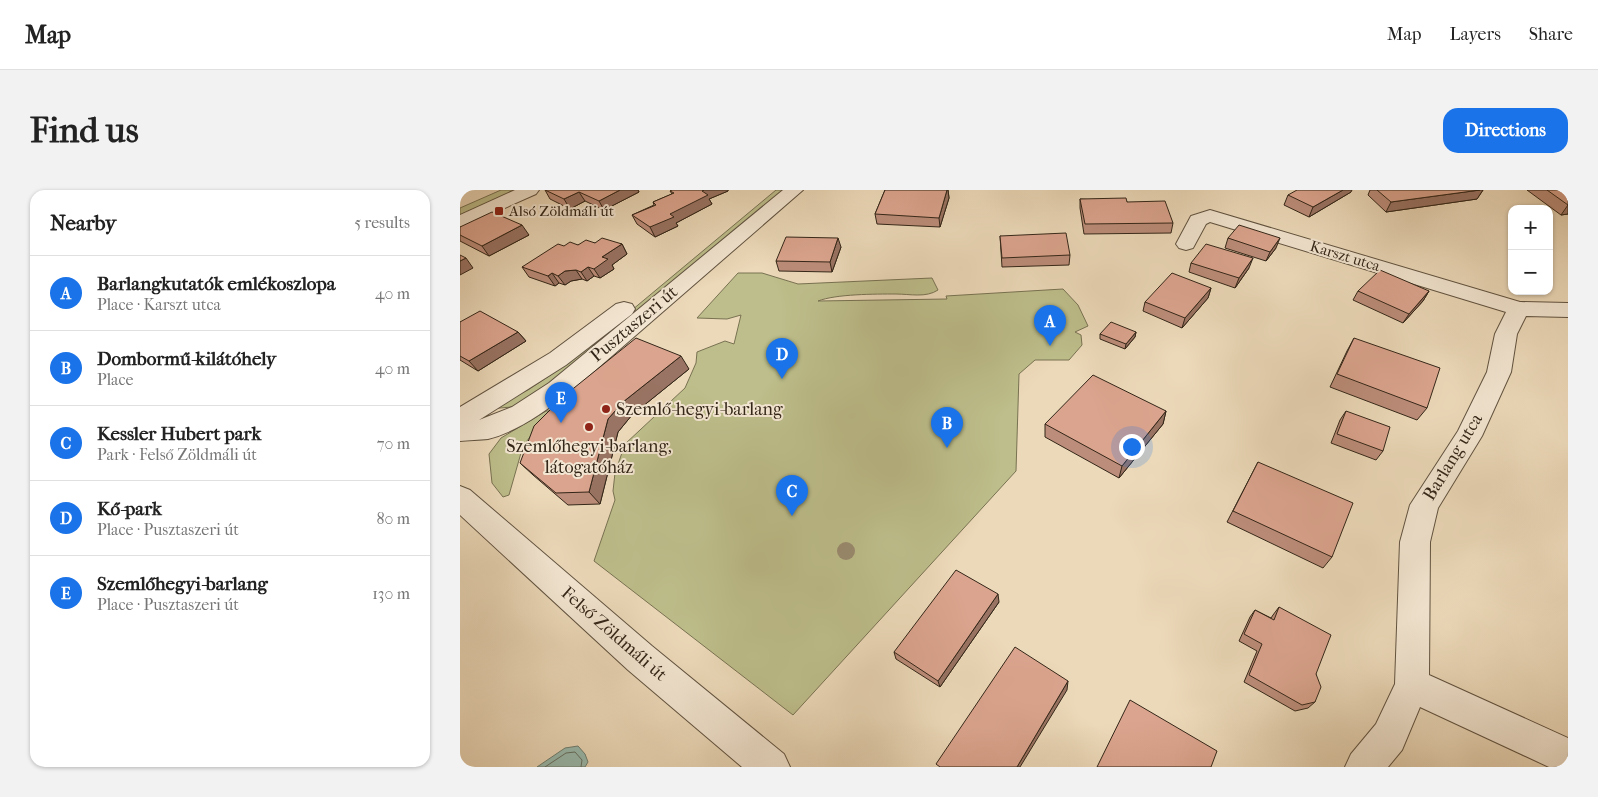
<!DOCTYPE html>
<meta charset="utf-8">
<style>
:root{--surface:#fff;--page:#f2f2f2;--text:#222;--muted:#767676;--line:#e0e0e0;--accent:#1a73e8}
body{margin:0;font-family:"IM FELL French Canon",serif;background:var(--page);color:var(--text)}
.controls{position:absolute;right:15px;top:15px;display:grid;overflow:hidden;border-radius:10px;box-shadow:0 1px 4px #0004}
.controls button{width:45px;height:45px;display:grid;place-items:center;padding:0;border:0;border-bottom:1px solid var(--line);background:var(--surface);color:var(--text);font:25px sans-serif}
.you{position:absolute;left:671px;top:256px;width:18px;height:18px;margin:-12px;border:4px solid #fff;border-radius:50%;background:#1a73e8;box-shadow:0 0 0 8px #1a73e833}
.badge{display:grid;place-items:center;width:32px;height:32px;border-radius:50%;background:var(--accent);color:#fff;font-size:16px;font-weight:700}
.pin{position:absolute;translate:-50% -41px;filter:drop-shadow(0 1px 2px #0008)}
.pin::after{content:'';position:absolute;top:26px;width:18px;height:15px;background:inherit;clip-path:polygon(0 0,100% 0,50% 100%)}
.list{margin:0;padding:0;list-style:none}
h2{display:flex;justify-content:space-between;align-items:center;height:65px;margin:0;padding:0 20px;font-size:21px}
h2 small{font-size:16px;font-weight:400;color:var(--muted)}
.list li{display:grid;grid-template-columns:32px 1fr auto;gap:15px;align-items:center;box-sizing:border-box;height:75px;padding:0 20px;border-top:1px solid var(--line)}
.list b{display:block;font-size:19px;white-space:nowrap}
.list p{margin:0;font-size:16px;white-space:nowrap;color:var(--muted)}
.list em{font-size:16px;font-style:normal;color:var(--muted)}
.map{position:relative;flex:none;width:1108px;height:577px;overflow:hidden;border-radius:15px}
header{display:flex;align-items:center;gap:30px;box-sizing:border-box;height:70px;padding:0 25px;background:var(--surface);border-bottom:1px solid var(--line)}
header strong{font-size:24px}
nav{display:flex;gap:28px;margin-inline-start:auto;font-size:18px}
.intro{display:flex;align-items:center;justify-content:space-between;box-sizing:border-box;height:120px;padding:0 30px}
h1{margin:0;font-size:35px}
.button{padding:12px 22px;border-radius:15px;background:var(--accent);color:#fff;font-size:18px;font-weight:700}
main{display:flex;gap:30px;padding:0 30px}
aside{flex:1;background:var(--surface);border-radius:15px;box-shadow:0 1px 4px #0004}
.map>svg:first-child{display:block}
.green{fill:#bdbe8b;stroke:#787252}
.water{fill:#99baad;stroke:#707f71}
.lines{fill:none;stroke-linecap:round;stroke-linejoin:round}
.shore{stroke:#667062;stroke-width:1}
.minor-casing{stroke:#615340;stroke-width:2}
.minor{fill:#f3e6d2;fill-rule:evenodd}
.tree{fill:#9a8b70}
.wall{fill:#bc8d7a;stroke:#332618}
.shaded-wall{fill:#997363;stroke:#332618}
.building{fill:#dba48e;stroke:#332618}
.poi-dot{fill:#8f2418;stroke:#f3e6d2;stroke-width:2}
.labels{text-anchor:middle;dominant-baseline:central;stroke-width:4;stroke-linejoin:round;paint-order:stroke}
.far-poi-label{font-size:15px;fill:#332618;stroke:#f3e6d2;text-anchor:start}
.far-street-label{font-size:15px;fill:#332618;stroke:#f3e6d2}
.street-label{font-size:18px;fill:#332618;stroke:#f3e6d2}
.poi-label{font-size:18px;fill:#332618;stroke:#f3e6d2;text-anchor:start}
</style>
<header>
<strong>Map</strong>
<nav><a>Map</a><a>Layers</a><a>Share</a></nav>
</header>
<div class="intro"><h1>Find us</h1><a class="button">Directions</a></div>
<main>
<aside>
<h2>Nearby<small>5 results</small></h2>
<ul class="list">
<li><span class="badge">A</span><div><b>Barlangkutatók emlékoszlopa</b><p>Place · Karszt utca</p></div><em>40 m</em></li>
<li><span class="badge">B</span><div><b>Dombormű-kilátóhely</b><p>Place</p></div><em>40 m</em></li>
<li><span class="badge">C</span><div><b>Kessler Hubert park</b><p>Park · Felső Zöldmáli út</p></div><em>70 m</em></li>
<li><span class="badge">D</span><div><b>Kő-park</b><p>Place · Pusztaszeri út</p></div><em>80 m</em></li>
<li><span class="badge">E</span><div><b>Szemlőhegyi-barlang</b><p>Place · Pusztaszeri út</p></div><em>130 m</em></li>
</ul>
</aside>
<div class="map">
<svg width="1108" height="577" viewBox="0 0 1108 577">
<rect width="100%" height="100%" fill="#ecd9b9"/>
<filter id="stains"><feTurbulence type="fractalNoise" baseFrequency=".004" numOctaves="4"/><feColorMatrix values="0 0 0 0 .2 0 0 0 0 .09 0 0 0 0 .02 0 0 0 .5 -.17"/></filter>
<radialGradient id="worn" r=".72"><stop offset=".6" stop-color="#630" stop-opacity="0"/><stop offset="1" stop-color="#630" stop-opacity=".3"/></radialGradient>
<!-- green -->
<g class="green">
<polygon points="41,0 57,0 0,26 0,18"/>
<polygon points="316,0 326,0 162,138 154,135"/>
<path d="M278 83H302L338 94 472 88 478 100C466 108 450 104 436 104 415 104 376 104 358 111L487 109 486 106 603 99 618 115 628 136 615 142 621 145 622 155 609 170H575L559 184 556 281 333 525 134 371 155 310 153 301 155 283 165 254 225 198 236 173 237 162 265 151 274 154 281 125 267 129 237 128Z"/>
<polygon points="129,154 141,158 73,208 52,217 28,219 68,200 95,182"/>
<polygon points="86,221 90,221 63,256 49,305 43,307 32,293 29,264 41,248"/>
</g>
<!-- water -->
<polygon class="water" points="118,556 125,564 128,572 125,577 77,577 105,558"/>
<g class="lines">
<!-- shore -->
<polyline class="shore" points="85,577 106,563 115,562 122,570 121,577"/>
<!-- minor casing -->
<g class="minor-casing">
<g id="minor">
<polygon points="55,0 79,0 76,4 0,38 0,25"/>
<path d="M323 0H343L107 205C83 222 57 242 28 249 19 250 9 250 0 251V217L90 163 156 114 164 112 172 114 175 119 172 124 106 175 19 230 52 217 89 193Z"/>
<polygon points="750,20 1060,112 1108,113 1108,127 1066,126 1057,144 1051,182 1022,246 978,318 970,352 969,485 1108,548 1108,577 1089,577 960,517 942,560 928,577 885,577 891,564 916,534 935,494 940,352 950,315 998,241 1027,182 1035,144 1046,122 750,32 746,34 733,58 726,60 719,58 716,54 731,26"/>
<polygon points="0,296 10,300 192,456 324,564 330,577 282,577 168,480 0,325"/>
</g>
</g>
<!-- minor -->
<use href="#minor" class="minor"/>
</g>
<!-- trees -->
<circle class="tree" cx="386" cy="361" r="9"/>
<!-- wall -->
<g class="wall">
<polygon points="85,0 178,0 179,2 144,20 125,11 110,19 90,9"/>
<polygon points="212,0 268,0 268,1 249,9 252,14 216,33 218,36 195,47 177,34 172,25 194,15 193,12 212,4 210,1"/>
<polygon points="425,0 488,0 489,8 480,37 417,34 415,24"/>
<polygon points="910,0 1023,0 1017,9 926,22 908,5"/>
<polygon points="1067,0 1108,0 1108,24 1101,25"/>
<polygon points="891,2 849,27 824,15 828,5"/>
<polygon points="620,9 667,12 713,33 711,43 624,44 620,18"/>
<polygon points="0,37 69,45 29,66 0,51"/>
<polygon points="540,46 610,65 609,75 542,77"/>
<polygon points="768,48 816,58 806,71 765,58"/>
<polygon points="135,53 162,54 167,64 152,75 154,79 140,88 134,86 127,91 122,89 111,91 105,95 99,93 95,96 69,87 62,77 118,55"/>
<polygon points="381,57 372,82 319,81 316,71"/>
<polygon points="731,73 789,78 775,98 729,82"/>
<polygon points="751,98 748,108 722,138 683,121 685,112"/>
<polygon points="898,101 969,101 963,111 943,133 893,110"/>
<polygon points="0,132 58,142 66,151 18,181 0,170"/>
<polygon points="676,142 675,147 665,159 640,149 640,144"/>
<polygon points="894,148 967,218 957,230 870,197 887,161"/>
<polygon points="229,179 172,225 158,242 140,314 108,315 73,285 60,273"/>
<polygon points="706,221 703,234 659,288 585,247 585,234"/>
<polygon points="886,221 923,261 916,270 871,253 880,230"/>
<polygon points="798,272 872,367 863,378 767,332"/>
<polygon points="539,412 480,497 436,469 434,462"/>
<polygon points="819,417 856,484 855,512 848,518 835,521 784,492 797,461 779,451 790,427 795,420 811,428 813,425"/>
</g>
<!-- shaded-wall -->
<g class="shaded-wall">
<polygon points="160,0 178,0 179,2 144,20 139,11"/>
<polygon points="244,0 268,0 268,1 249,9 252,14 216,33 218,36 195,47 190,37"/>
<polygon points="487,0 488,0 489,8 480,37 479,28"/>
<polygon points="883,0 892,0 891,2 849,27 853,17"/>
<polygon points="1020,0 1023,0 1017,9 926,22 931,12"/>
<polygon points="119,2 125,11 110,19 104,9"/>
<polygon points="1108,15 1108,24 1101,25"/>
<polygon points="62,35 69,45 29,66 22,56"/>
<polygon points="378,48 381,57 372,82 370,72"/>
<polygon points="820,48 816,58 806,71 810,62"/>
<polygon points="162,54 167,64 152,75 154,79 140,88 134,79 142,67"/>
<polygon points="6,68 13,78 0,85 0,71"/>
<polygon points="793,68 789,78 775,98 779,88"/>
<polygon points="128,77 134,86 127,91 121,82"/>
<polygon points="116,80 122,89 111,91 105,95 98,86 105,81"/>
<polygon points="92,83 99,93 95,96 88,86"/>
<polygon points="751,98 748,108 722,138 725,128"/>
<polygon points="969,101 963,111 943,133 949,124"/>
<polygon points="58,142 66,151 18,181 9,171"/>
<polygon points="676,142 675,147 665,159 666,154"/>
<polygon points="221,166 229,179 172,225 158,242 140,314 129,302 148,229 163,212"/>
<polygon points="706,221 703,234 659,288 662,276"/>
<polygon points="538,404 539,412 480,497 478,491"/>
<polygon points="608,491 607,500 560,577 557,577"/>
</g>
<!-- building -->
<g class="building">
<polygon points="85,0 160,0 139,11 119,2 104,9"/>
<polygon points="212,0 244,0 242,1 248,5 210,24 214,27 190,37 172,25 196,15 193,12 214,3 210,1"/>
<polygon points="425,0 487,0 479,28 415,24"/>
<polygon points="837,0 883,0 853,17 828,5"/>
<polygon points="917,0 1020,0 931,12"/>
<polygon points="1087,0 1108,0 1108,15"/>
<polygon points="666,8 667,12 705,11 713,33 625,34 620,9"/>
<polygon points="32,22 62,35 22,56 0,45 0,37"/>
<polygon points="779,35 820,48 810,62 768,48"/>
<polygon points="606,43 610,65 542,68 540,46"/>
<polygon points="326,47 378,48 370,72 316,71"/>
<polygon points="142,48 162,54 142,67 148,69 134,79 128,77 121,82 116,80 105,81 98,86 92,83 88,86 62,77 98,54 104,56 110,52 118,55 126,50 135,53"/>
<polygon points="746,54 793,68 779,88 731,73"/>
<polygon points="0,65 6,68 0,71"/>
<polygon points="920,80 969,101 949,124 898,101"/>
<polygon points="712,83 751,98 725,128 685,112"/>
<polygon points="20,121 58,142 9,171 0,166 0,132"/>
<polygon points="651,132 676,142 666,154 640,144"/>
<polygon points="176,148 221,166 163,212 148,229 129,302 96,303 60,273 74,236 104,206"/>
<polygon points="894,148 980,178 967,218 877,184"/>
<polygon points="633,185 706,221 662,276 585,234"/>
<polygon points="886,221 930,237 923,261 877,244"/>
<polygon points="798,272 893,313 872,367 773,321"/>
<polygon points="496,380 538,404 478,491 434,462"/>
<polygon points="819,417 871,445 856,484 861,497 855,512 842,515 789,485 802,454 784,444 795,420 814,430"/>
<polygon points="555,457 608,491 557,577 480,577 476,574"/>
<polygon points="670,510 757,561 751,577 637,577"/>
</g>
<!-- markers -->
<g class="poi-dot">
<rect x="34" y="16" width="10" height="10" rx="2.5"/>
<circle cx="146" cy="219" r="5"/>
<circle cx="129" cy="237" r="5"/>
</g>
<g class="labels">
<!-- far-poi labels -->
<g class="far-poi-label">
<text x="49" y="21">Alsó Zöldmáli út</text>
</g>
<!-- far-street labels -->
<g class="far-street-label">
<text transform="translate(885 66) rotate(17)">Karszt utca</text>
</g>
<!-- street labels -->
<g class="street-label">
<text transform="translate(174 134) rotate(-40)">Pusztaszeri út</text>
<text transform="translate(993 267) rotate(-59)">Barlang utca</text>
<text transform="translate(154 444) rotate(41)">Felső Zöldmáli út</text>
</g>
<!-- poi labels -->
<g class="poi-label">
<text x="156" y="219">Szemlő-hegyi-barlang</text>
<text x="129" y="256" text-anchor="middle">Szemlőhegyi-barlang,<tspan x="129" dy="21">látogatóház</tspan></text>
</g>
</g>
<rect width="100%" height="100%" filter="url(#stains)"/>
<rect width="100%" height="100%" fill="url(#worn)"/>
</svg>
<div class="controls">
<button>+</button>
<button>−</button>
</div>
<div class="you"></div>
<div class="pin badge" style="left:590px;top:156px">A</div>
<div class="pin badge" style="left:487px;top:258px">B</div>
<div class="pin badge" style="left:332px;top:326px">C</div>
<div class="pin badge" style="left:322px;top:189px">D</div>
<div class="pin badge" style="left:101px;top:233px">E</div>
</div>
</main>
